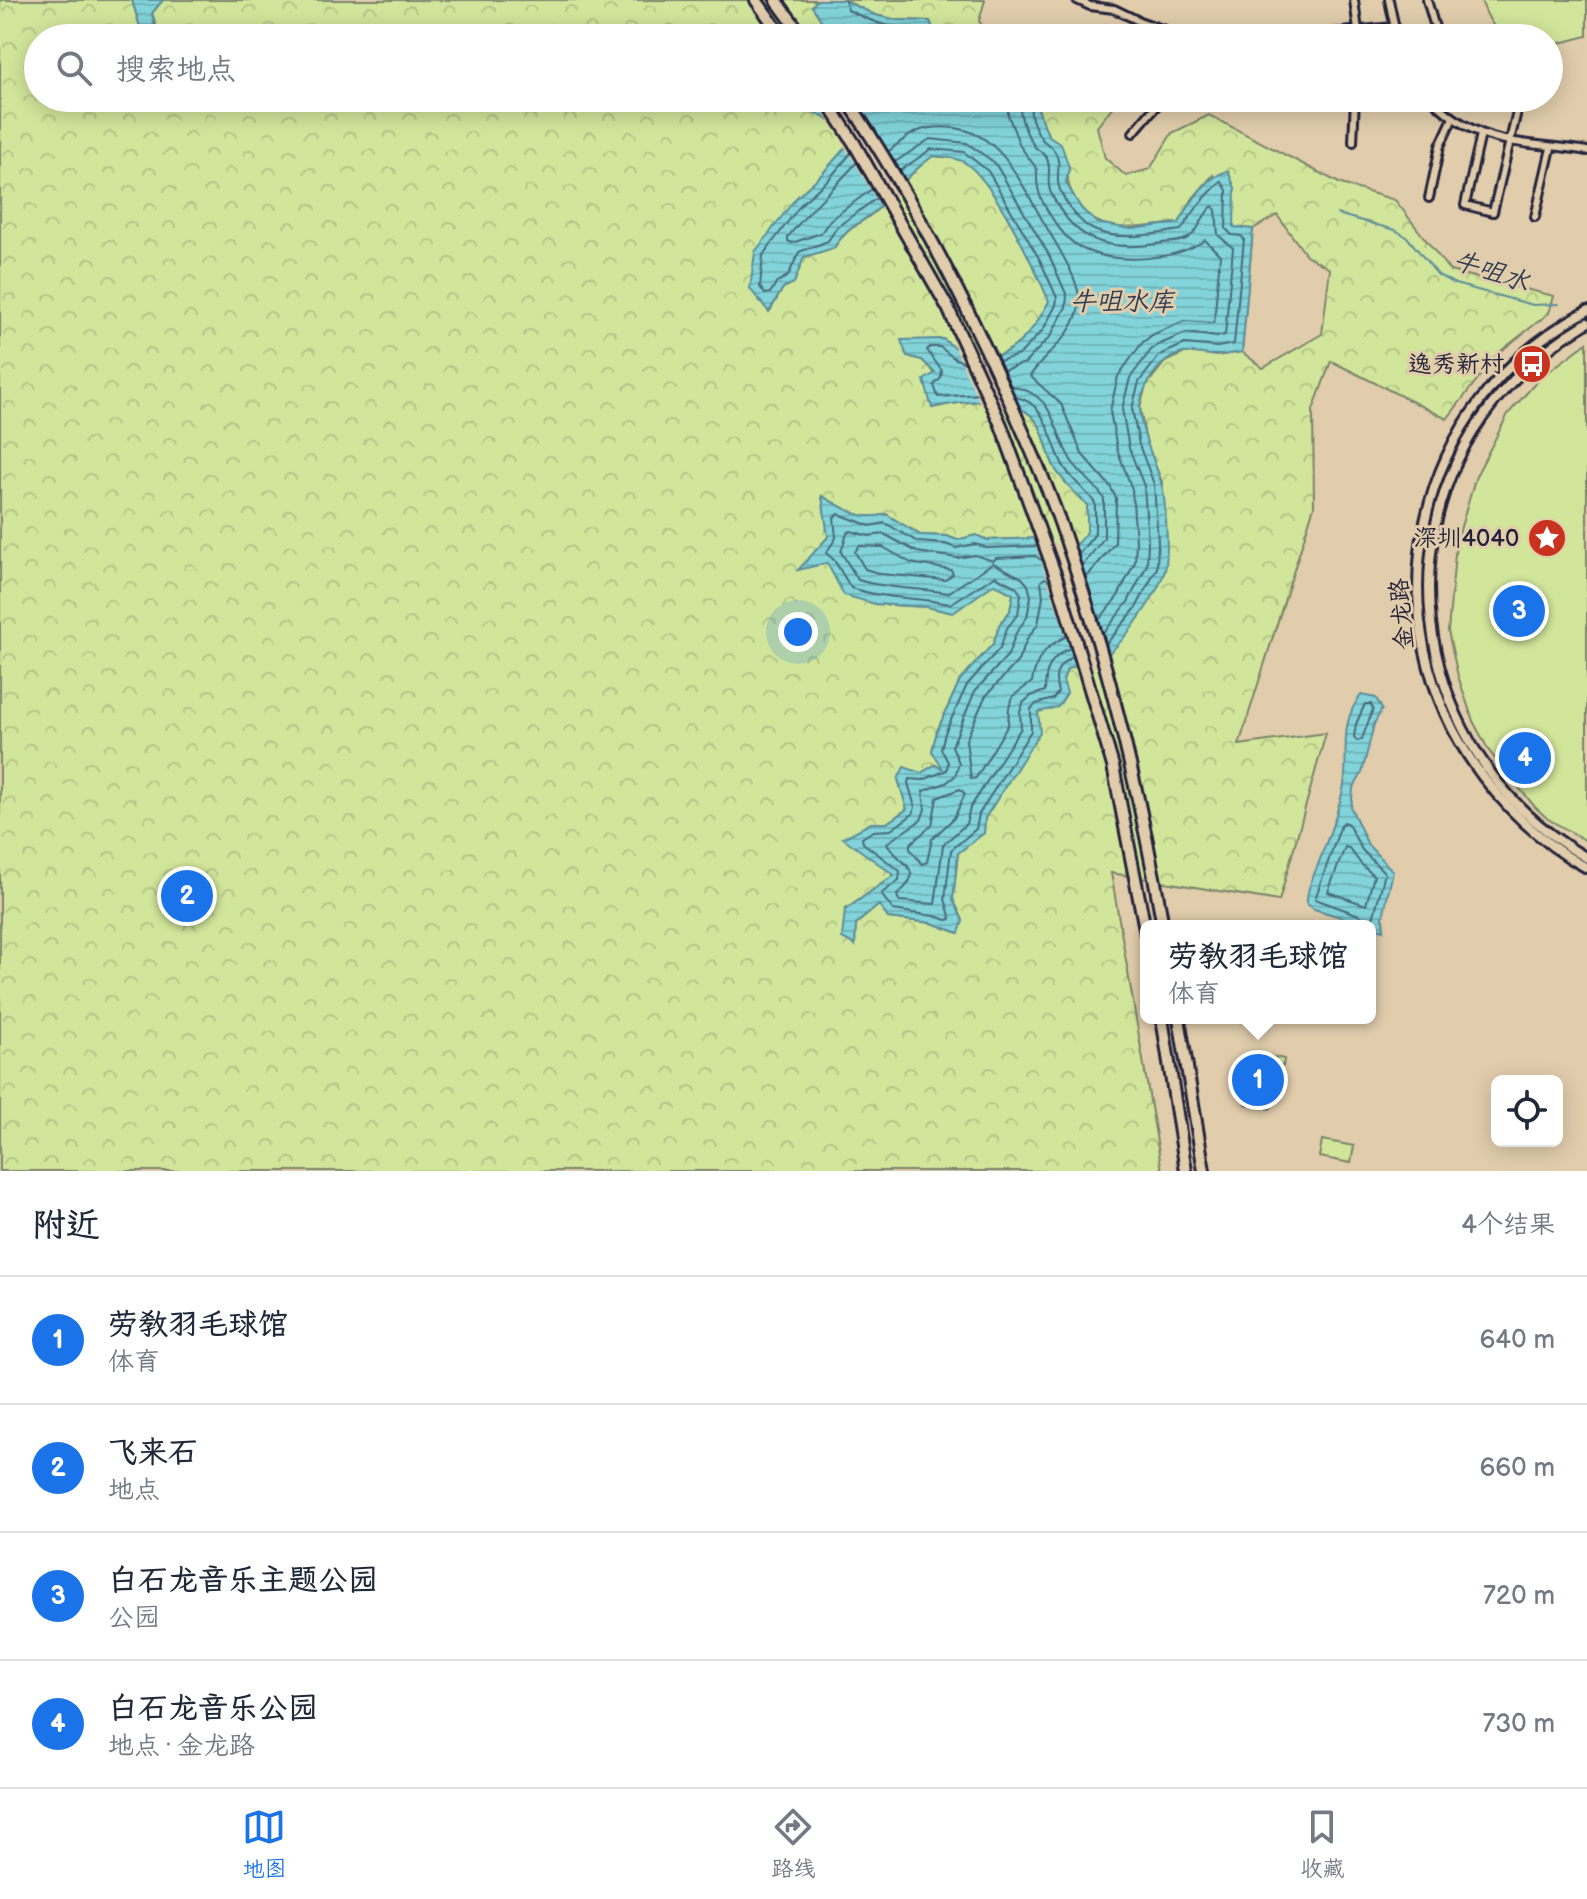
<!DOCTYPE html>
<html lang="zh">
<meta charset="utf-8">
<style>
:root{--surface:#fff;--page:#f6f6f7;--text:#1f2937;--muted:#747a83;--line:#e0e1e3;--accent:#1a73e8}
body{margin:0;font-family:"Balsamiq Sans","LXGW WenKai TC",sans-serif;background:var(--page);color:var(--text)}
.controls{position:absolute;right:24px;bottom:24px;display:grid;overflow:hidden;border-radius:12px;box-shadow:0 4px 20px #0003}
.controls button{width:72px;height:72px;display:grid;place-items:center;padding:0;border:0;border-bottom:2px solid var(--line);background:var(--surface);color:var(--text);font:40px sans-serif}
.you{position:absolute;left:798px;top:632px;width:28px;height:28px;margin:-20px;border:6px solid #fff;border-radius:50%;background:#1a73e8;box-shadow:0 0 0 12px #1a73e833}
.badge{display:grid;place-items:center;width:52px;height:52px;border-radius:50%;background:var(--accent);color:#fff;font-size:26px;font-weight:700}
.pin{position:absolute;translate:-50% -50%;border:4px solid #fff;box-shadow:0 2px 8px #0006}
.popup{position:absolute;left:1140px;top:920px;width:236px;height:104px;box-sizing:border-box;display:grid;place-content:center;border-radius:12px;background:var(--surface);filter:drop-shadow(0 2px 6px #0005);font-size:26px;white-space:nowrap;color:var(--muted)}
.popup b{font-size:30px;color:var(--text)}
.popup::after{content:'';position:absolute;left:50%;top:100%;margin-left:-16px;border:16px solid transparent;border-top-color:var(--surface)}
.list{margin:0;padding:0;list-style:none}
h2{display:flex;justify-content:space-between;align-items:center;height:104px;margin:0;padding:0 32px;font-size:34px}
h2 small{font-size:26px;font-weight:400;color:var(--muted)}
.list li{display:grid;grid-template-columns:52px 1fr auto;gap:24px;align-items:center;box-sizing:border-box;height:128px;padding:0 32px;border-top:2px solid var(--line)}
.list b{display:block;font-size:30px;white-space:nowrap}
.list p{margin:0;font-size:26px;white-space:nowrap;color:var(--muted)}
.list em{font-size:26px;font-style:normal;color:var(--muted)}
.icon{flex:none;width:44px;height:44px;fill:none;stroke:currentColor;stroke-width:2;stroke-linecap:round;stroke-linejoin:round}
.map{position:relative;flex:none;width:1587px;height:1171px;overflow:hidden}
.search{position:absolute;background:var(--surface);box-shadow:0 4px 20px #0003;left:24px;right:24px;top:24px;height:88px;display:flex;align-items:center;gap:20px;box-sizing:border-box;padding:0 28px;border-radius:44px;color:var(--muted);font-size:30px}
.sheet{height:616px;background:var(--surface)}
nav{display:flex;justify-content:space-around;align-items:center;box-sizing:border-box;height:112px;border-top:2px solid var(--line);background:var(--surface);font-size:22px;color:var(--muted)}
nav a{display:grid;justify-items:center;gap:4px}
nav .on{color:var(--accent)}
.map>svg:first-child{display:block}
.forest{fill:url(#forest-crowns);stroke:#7a846b;stroke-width:2;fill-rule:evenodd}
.green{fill:#d2e69b;stroke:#7a846b;stroke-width:2}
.water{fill:url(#water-rules);stroke:#5c8d9a;stroke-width:2}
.pier{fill:#e1cdac}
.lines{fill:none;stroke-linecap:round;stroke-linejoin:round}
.shore{stroke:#48697b;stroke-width:2}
.stream{stroke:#5c8d9a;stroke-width:2}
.street-casing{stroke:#22223b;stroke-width:12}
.secondary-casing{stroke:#22223b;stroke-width:14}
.highway-casing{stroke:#22223b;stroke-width:16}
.street{stroke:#e1cdac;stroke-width:6}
.secondary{stroke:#e1cdac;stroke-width:8}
.highway{stroke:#e1cdac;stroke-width:10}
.labels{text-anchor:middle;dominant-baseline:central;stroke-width:6;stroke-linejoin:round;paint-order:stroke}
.poi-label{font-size:24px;fill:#22223b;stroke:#e1cdac;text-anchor:end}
.street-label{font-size:24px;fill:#22223b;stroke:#e1cdac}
.water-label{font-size:26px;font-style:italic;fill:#303d53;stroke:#e1cdac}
</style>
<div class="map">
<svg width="1587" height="1171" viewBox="0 0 1587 1171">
<defs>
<pattern id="forest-crowns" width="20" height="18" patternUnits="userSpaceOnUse" patternTransform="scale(2)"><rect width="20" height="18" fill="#d2e69b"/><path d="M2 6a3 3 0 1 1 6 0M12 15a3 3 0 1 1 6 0" fill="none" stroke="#b4c586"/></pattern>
<pattern id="water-rules" width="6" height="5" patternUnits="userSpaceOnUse" patternTransform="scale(2)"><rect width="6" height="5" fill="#82d4da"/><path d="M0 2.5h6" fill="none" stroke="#70b6bc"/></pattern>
</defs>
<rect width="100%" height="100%" fill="#e1cdac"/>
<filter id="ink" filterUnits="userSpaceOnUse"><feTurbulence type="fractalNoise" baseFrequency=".0125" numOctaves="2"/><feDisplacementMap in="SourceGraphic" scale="16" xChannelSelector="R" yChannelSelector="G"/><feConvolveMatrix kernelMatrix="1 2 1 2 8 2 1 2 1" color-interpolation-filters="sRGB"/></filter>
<g filter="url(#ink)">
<!-- forest -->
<g class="forest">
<path d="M0 0H132L140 27 156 25 152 13 163 0H817L812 6 829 32 837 38H38V98H789L848 131 845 148 823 173 770 311 783 288 794 282 804 257 834 248C847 226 865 223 882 205 901 187 910 172 933 156 943 157 956 157 964 162 994 180 1034 267 1050 301 1025 348 991 378 943 339L902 341 907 356 922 360 936 374 932 408C963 401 1015 392 1037 422 1046 435 1047 454 1055 468 1062 481 1077 494 1087 505V532L1066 556 1041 538 987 540 976 535 957 540 947 536 920 535 886 514C860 523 845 507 822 497L829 536 800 569 827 563 875 604 927 607 953 613 994 583 1013 594 1010 611 1000 624 993 644 960 680 937 731 932 751 944 770 935 765 921 773 898 779 907 809 887 823H871L876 860 894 875 845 910 855 944 856 924 880 904 888 918 932 923 958 933 963 920 953 899 958 853 984 833 985 818 1018 766 1038 712 1063 680 1067 669 1078 664 1165 571 1166 542 1162 482 1146 443 1140 407 1146 386 1165 362 1189 351 1216 356 1242 352 1253 229 1234 228 1213 175 1193 198 1179 223C1143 226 1099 239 1077 202 1069 188 1066 183 1069 167L1048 135 1037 106 1048 98H1119L1097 127 1105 158 1126 176 1150 169 1172 133 1209 115 1341 184 1395 200 1450 271 1554 296 1549 313 1496 355 1447 419 1331 361 1313 410 1314 506 1239 745 1326 733 1279 901 1111 873 1162 1171H0ZM1277 215 1306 255 1330 269 1322 334 1263 368 1242 352 1253 229Z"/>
<polygon points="844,0 985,0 979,21 991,38 937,38 930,21 897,20 875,15"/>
</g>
<!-- green -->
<g class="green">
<path d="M1481 0H1587V36L1549 46V38C1508 38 1496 43 1481 0Z"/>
<polygon points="1587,343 1587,841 1548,819 1535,807 1489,751 1473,721 1458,676 1448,631 1456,544 1476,476 1508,414 1540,378"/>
<polygon points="1255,1053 1284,1059 1283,1066 1257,1061 1254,1078 1277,1083 1277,1091 1257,1087 1255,1098 1274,1102 1270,1109 1245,1104"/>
<polygon points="1322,1140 1354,1146 1351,1163 1319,1157"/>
</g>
<!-- water -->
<g class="water">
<polygon points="132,0 163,0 152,13 157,38 140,27"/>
<polygon points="817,0 844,0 875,15 897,20 930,21 937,38 837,38 829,32 812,6"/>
<path d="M789 98H815L834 104 853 98H1048L1037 107 1048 135 1061 144 1069 167 1066 183 1081 208 1097 223 1131 229 1179 223C1191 202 1205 177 1228 171L1235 188 1234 227 1253 229 1242 352C1234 353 1226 355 1218 355 1197 356 1186 346 1166 361 1153 370 1140 393 1140 409 1141 434 1153 456 1160 479 1166 496 1169 553 1165 570 1158 595 1123 644 1102 659 1093 665 1078 664 1067 669L1063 680 1067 693 1058 707 1038 712 1040 732 985 818 984 833 958 853 953 899 963 921 959 933 932 923 888 918 879 905 856 924 855 945 842 938 845 910 894 875 843 838 871 823H887L907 809 898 779 904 767 921 773 935 765 943 769 932 751 937 731 960 680 993 644 1000 624 1010 611 1013 594 994 584 953 613 927 607 875 604 844 595 827 563 798 570 828 537 822 496C844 508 861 522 886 514L920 535 947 536 957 540 976 535 987 540 1041 538 1067 556 1087 532V505C1077 494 1062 481 1055 468 1047 454 1046 435 1037 422 1015 392 962 401 932 408L924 380 935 373 922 360 907 356 901 340 943 339C991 378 1025 348 1049 301 1034 267 994 180 964 162 956 157 943 157 933 156 910 172 901 186 882 205 864 223 848 224 834 248L804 257 794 283 783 288 769 312 750 289 755 252 796 198 823 173 845 148 848 131Z"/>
<path d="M1361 695 1376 698 1382 709 1374 724 1362 773 1353 789 1351 808 1368 845 1393 871 1383 917 1384 930 1314 909 1307 904C1306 889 1314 876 1319 862 1328 838 1339 811 1344 785 1349 753 1338 724 1361 695Z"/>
</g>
<!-- pier -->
<g class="pier">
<polygon points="815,98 834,100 856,98 907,182 883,210 842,142 844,133 834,129"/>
<polygon points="952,341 960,348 979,355 994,350 1020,412 995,406 981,406"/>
<polygon points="1032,534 1043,534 1066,551 1075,540 1109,658 1100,666 1077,669"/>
</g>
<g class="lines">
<!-- shore -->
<g class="shore">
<path d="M845 0 848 10C878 25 889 28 923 29L928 38"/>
<path d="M1008 98V115L1020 146 1037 169C1036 189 1040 199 1050 215 1058 229 1071 244 1085 250 1119 265 1176 260 1205 240L1220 255 1214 323 1184 321 1152 335 1142 343 1118 376 1110 411 1117 449 1132 489 1136 542 1135 562 1118 596 1099 620"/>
<path d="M1021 98C1017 112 1025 132 1033 144 1036 150 1043 152 1046 157 1053 168 1045 181 1051 193 1073 240 1106 252 1156 244 1165 242 1178 243 1186 239 1200 233 1201 214 1213 206L1216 210 1218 235 1233 248 1225 335 1217 337 1186 333 1158 345 1151 350 1130 378 1122 409 1129 448 1144 486 1148 542 1147 565 1128 602 1103 634"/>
<path d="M1035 98C1025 108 1034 127 1041 138 1044 143 1051 145 1054 150 1063 164 1055 175 1059 187 1064 202 1080 224 1094 230 1121 242 1153 234 1181 230L1200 203 1221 181 1227 190 1226 229 1232 235 1241 236 1244 239 1234 344 1217 347 1185 344 1160 355 1139 382 1132 408 1139 445 1154 484 1158 542 1157 568 1136 608 1106 644"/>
<path d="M888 152C912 131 923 125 955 128 1004 134 1024 190 1047 228 1057 246 1083 285 1079 306 1074 337 1045 353 1030 376L1061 404 1082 454 1110 486 1116 498 1115 543 1086 578"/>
<polyline points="851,153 829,179 802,203 763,255 760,287 765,294 770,293 777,282 788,276 799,252 828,241 837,227 877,198"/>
<path d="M857 162C835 188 809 209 788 237V241L792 243 821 233 830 220 872 189"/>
<polyline points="895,162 930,139 967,143 995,163 1049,255 1067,296 1066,307 1050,337 1025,363 1004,370"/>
<polyline points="900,171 931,149 964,152 988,171 1040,260 1057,298 1056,305 1043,330 1019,355 999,361"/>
<polyline points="965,363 954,358 940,347 930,347 927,350 942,371 941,378 934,385 938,397 979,394"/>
<path d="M1011 386C1058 395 1051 428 1071 460 1080 474 1096 484 1104 499V538L1082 566"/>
<path d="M1016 397C1047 403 1050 440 1062 463 1069 478 1085 489 1095 503V534L1078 555"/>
<polygon points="859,546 883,547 911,563 951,570 953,574 945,580 881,574 865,569 855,552"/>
<path d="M1038 546 987 548 975 544 956 548 945 544 918 542 885 523 870 526 839 514 834 517 836 538 826 553 834 560 851 588C884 599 917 597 950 604L995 576 1016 587 1021 594 1018 614 1007 628 1000 648 967 685 945 733 941 749 948 762 947 770 923 780 909 779 908 783 915 807 913 814 891 830 873 831 862 838 863 843 900 871 899 880 881 894 893 910 934 916 947 920 951 919 945 899 951 850 976 829 979 814 1031 731V709L1036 704 1053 699 1058 692C1053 675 1057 664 1073 657"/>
<path d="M1043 561 1035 556 996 558 993 561 975 555 957 558 917 552 884 534 869 536 851 531 847 533 841 552 858 580C887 589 918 588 948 593L993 563 1022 578 1028 585 1031 596 1027 617 1016 633 1008 655 975 691 952 746 959 763 955 776 946 783 923 791 925 809 921 820 887 843C896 863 930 868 897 895L899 901 935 904 943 845 966 824 970 808 1021 728 1020 712 1023 703 1031 696 1045 691C1045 670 1050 657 1070 648"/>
<path d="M1050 581 1045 578 1041 581 1043 597 1038 624 1027 639 1018 661 985 697 966 740 971 779 976 778 1008 725 1009 708 1013 696 1032 682C1036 658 1045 646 1067 636"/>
<polygon points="1365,704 1371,704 1373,709 1362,739 1357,741 1354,737 1356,724"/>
<polygon points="960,789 965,794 954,818 932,839 927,862 922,864 910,849 910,844 932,825 937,798"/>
<polygon points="1344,822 1348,824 1362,850 1385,873 1373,919 1366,920 1359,915 1315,899 1341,825"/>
<polygon points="1345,847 1349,848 1361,864 1374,876 1366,905 1328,892"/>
</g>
<!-- stream -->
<polyline class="stream" points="1337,214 1395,230 1407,237 1438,275 1455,284 1533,305 1559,304"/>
<!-- street casing -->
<g class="street-casing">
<g id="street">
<polyline points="1077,0 1090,6 1114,9 1139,21 1188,38"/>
<polyline points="1354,0 1359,38"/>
<polyline points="1389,0 1397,38"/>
<polyline points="1427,0 1438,38"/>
<polyline points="1279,38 1394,27"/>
<path d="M1431 98C1481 150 1524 140 1587 151"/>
<polyline points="1133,133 1163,98"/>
<polyline points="1481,134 1465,205 1493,212 1519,103 1506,98"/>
<polyline points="1353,142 1355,98"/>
<polyline points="1429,198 1440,146 1453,118"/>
<polyline points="1535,217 1551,148"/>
</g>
</g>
<!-- secondary casing -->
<g class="secondary-casing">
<g id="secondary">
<path d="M1587 311C1413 401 1365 622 1483 777 1511 813 1546 846 1587 868"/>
<path d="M1587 323C1550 345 1517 372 1491 406 1377 553 1427 768 1587 858"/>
</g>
</g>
<!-- highway casing -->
<g class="highway-casing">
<g id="highway">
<polyline points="756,0 783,38"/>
<polyline points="776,0 804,38"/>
<polyline points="825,98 854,143 948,308 1001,425 1058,582 1113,766 1146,934"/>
<path d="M846 98C907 189 958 286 1003 386 1025 436 1048 486 1065 537 1109 664 1140 795 1163 926"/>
<polyline points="1162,1018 1186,1171"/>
<polyline points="1179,1018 1204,1171"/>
</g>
</g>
<!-- street -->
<use href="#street" class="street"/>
<!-- secondary -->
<use href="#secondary" class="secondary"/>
<!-- highway -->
<use href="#highway" class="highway"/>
</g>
</g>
<!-- icons -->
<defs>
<g id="bus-disc" transform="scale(2)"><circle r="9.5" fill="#c8321e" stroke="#e1cdac"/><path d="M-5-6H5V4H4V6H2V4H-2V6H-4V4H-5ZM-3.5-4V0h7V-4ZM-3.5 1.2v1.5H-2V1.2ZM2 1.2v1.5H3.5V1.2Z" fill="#fff"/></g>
<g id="sight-disc" transform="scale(2)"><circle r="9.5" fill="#c8321e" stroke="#e1cdac"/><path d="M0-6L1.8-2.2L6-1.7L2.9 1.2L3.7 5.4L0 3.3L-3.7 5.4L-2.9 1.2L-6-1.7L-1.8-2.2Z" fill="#fff"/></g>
</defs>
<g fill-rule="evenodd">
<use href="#bus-disc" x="1532" y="364"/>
<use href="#sight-disc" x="1547" y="538"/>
</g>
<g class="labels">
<!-- poi labels -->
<g class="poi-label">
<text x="1504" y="364">逸秀新村</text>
<text x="1519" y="538">深圳4040</text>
</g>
<!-- street labels -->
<g class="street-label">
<text transform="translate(1402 614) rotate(-95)">金龙路</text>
</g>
<!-- water labels -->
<g class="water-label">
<text transform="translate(1491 272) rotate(18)">牛咀水</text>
<text x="1122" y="302">牛咀水库</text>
</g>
</g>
</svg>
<div class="controls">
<button><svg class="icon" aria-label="locate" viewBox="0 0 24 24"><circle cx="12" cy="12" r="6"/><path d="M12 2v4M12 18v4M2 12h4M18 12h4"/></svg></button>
</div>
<div class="you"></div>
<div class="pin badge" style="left:1258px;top:1080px">1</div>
<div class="popup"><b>劳教羽毛球馆</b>体育</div>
<div class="pin badge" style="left:187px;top:896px">2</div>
<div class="pin badge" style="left:1519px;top:611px">3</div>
<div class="pin badge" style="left:1525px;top:758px">4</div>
<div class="search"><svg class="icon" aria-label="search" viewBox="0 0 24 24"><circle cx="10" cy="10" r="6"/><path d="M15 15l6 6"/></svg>搜索地点</div>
</div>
<section class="sheet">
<h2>附近<small>4个结果</small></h2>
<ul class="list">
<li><span class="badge">1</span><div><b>劳教羽毛球馆</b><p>体育</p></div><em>640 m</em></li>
<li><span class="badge">2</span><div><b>飞来石</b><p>地点</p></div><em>660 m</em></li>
<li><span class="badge">3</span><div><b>白石龙音乐主题公园</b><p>公园</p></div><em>720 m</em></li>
<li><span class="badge">4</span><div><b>白石龙音乐公园</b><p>地点 · 金龙路</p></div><em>730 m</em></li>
</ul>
</section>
<nav>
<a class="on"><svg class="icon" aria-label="map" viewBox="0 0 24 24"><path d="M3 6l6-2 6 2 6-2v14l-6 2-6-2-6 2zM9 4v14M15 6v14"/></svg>地图</a>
<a><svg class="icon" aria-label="directions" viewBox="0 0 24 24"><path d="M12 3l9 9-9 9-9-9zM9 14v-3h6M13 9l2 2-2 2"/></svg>路线</a>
<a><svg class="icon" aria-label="saved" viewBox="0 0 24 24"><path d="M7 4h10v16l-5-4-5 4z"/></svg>收藏</a>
</nav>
